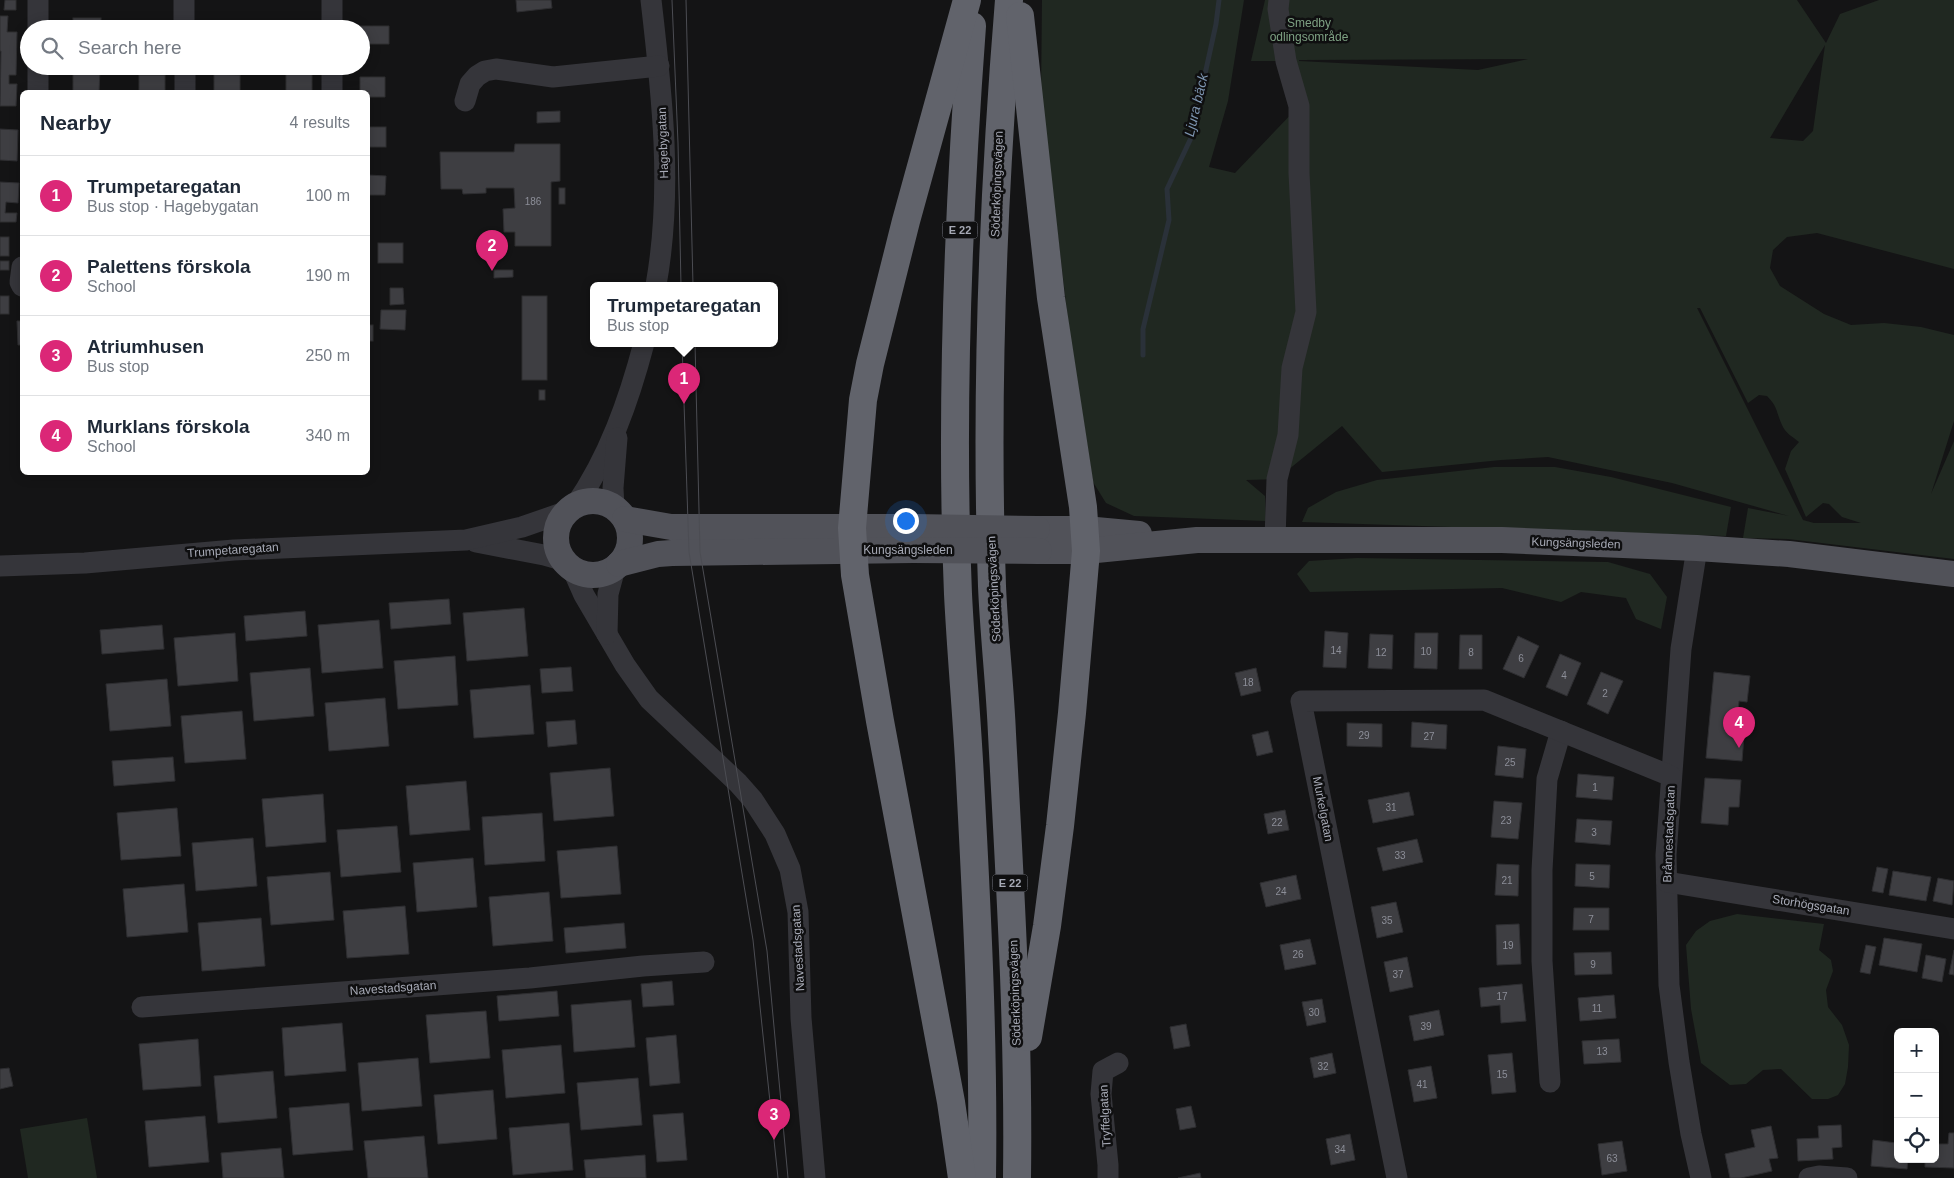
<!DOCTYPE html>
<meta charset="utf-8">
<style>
:root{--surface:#fff;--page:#f6f6f7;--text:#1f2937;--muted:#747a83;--line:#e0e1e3;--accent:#db2777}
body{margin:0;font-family:Arial,sans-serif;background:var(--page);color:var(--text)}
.controls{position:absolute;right:15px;bottom:15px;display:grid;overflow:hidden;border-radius:8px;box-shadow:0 2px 12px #0003}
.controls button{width:45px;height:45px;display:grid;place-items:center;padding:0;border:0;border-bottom:1px solid var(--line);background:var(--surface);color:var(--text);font:25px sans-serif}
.you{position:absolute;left:905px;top:520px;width:18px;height:18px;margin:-12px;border:4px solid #fff;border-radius:50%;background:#1a73e8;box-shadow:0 0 0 8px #1a73e833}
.badge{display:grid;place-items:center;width:32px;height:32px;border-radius:50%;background:var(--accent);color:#fff;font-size:16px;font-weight:700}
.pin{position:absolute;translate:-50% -41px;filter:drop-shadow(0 1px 2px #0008)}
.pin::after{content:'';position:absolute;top:26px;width:18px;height:15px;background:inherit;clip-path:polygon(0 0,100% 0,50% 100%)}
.popup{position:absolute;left:590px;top:282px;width:188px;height:65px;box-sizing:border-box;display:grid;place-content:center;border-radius:8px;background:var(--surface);filter:drop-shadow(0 1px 4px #0005);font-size:16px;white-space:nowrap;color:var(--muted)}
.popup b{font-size:19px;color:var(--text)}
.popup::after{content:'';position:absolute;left:50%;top:100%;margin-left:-10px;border:10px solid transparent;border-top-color:var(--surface)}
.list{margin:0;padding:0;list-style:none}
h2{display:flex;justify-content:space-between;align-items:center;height:65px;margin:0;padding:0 20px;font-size:21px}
h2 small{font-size:16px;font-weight:400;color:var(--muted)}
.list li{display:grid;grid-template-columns:32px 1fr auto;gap:15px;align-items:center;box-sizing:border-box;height:80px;padding:0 20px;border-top:1px solid var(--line)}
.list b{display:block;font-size:19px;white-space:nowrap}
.list p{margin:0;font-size:16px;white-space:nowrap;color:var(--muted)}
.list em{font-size:16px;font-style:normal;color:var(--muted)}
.icon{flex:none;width:28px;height:28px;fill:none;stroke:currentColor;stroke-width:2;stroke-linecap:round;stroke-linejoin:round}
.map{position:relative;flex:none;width:1954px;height:1178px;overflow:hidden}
.search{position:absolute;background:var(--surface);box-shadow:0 2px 12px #0003;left:20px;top:20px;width:350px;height:55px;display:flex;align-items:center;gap:12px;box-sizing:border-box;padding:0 18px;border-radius:28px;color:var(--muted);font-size:19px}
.panel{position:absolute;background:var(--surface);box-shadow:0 2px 12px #0003;left:20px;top:90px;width:350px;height:385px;border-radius:8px}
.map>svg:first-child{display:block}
.green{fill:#202821;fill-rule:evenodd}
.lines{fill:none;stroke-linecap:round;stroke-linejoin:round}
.stream{stroke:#2a3139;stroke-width:5}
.building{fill:#3e3e42;stroke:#2e2e31}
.minor{stroke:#35353a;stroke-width:21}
.major{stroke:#515259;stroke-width:26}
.highway{stroke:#61636b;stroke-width:28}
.tram{stroke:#4c4d53;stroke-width:1}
.major-bridge{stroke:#515259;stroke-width:26}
.labels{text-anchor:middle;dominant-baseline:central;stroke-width:5;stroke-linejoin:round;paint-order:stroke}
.number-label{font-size:10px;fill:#8c8e98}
.shield{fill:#0f0f10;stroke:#797b84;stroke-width:1}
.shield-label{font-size:11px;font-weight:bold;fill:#a6a9b5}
.park-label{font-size:12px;fill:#7da082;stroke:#0f0f10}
.street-label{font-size:12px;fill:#a6a9b5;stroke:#0f0f10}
.water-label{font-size:14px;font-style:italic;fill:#7d94b0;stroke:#0f0f10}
</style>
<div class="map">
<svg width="1954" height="1178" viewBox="0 0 1954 1178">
<rect width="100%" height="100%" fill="#141415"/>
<!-- green -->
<g class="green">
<path d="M1042 0H1244L1228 101 1209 167 1235 173 1299 106 1286 61H1251L1265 0H1797L1826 43 1840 14 1879 0H1954V269L1817 233 1787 237 1773 250 1770 268 1780 286 1824 314 1851 325 1884 323 1921 327 1954 335V421L1931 494 1954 441V559L1788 539 1743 538 1748 508 1789 516 1672 483 1548 457 1501 460 1382 472 1342 426 1277 479 1246 480 1265 496 1266 521 1134 516 1106 503 1093 482 1069 328 1041 94ZM1825 45 1813 131 1803 141 1770 138ZM1528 59 1478 70 1299 61V60ZM1697 308H1700L1748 403 1759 395 1767 396C1778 407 1776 412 1782 425 1785 433 1793 437 1799 442L1791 451 1785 469 1806 517 1823 503 1829 504 1842 517 1861 523H1814L1803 520Z"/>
<polygon points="1494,467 1555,467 1611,477 1731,507 1726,536 1302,522 1308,508 1336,492 1377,480"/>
<polygon points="1357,558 1608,562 1650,574 1667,597 1661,629 1636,619 1626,598 1581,592 1561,602 1502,588 1310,592 1297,574 1309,561"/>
<polygon points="1737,914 1824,924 1819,950 1831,960 1833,971 1826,990 1828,1007 1842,1025 1849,1045 1848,1067 1845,1084 1838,1095 1828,1099 1812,1099 1781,1069 1763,1070 1746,1084 1730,1085 1701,1063 1691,1009 1686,945 1696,931 1710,921"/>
<polygon points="87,1118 97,1178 28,1178 20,1129"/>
</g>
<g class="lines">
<!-- stream -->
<polyline class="stream" points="1143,355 1143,329 1169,220 1167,189 1191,138 1216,24 1219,0"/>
</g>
<!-- building -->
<g class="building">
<polygon points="5,0 16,0 16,10 4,10"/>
<polygon points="516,0 551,0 552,8 517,12"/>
<polygon points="0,16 8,16 7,32 17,32 16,75 9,75 9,84 17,84 16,106 0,106 1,51 0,51"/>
<rect x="73" y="18" width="28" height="11"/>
<polygon points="140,23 166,23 165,29 140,29"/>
<rect x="212" y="25" width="26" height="4"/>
<rect x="286" y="25" width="25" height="4"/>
<polygon points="360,26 389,26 389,44 361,44"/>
<polygon points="73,68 100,69 99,92 73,91"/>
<polygon points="214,74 240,75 240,92 214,92"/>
<rect x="286" y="74" width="26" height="18"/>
<rect x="139" y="75" width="26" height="17"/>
<polygon points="360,77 385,77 385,97 368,97 368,92 360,92"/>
<polygon points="560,111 560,122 537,123 537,112"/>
<rect x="368" y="127" width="18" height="20"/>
<polygon points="0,129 18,130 17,161 0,160"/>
<polygon points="515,144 560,144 560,181 551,182 551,246 515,246 515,232 504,232 503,209 515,208 514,188 486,188 486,193 463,194 462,189 441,189 440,152 514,152"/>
<polygon points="368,175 386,176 385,195 368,195"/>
<polygon points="0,182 19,183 18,203 6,202 5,213 17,213 16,222 0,222"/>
<rect x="559" y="188" width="6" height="16"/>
<rect x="0" y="237" width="9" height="19"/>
<rect x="378" y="243" width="25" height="20"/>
<rect x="0" y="261" width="9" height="9"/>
<polygon points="494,270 513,270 513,277 494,278"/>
<polygon points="390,288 403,288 404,304 390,305"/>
<rect x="0" y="296" width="9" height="18"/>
<rect x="522" y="296" width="25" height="84"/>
<polygon points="381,310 406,310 405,330 380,329"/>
<polygon points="17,321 22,321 22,345 18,345"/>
<rect x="368" y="325" width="5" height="16"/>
<rect x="539" y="390" width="6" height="10"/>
<polygon points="449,599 451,624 391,629 389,603"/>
<polygon points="524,608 528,656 467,661 463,613"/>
<polygon points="305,611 307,636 246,641 244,616"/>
<polygon points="379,620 383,668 322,673 318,625"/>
<polygon points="162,625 164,649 102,654 100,630"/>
<polygon points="1325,631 1348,633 1346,668 1323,667"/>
<polygon points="235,633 238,681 178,686 174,638"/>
<polygon points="1415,633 1438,633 1437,669 1414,668"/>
<polygon points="1370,634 1393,635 1392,669 1368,668"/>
<polygon points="1460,635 1482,635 1482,669 1459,669"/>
<polygon points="1518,636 1539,646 1524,678 1503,669"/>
<polygon points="1560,654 1581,663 1567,696 1546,687"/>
<polygon points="455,656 458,705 398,709 394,661"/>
<polygon points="571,667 573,691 542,693 540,669"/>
<polygon points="310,668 314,716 254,721 250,673"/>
<polygon points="1256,668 1261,691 1241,696 1235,673"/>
<polygon points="1601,672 1623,681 1608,714 1587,704"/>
<polygon points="1714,672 1750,676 1747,702 1739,701 1736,735 1744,736 1742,761 1706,758"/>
<polygon points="167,679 171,726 110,731 106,684"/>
<polygon points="530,685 534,734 474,738 470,690"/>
<polygon points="385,698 389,746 329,751 325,703"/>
<polygon points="242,711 246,759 185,763 181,716"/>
<polygon points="575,720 577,744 548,747 546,722"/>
<polygon points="1412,722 1447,725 1446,749 1411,747"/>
<polygon points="1347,723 1382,724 1382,747 1347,746"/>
<polygon points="1268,731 1273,752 1257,756 1252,735"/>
<polygon points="1498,746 1526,749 1523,778 1495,775"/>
<polygon points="173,757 175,781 114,786 112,761"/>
<polygon points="610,768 614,816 554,821 550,773"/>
<polygon points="1578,774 1614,777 1612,800 1576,797"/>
<polygon points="1705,778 1741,780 1739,807 1729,807 1728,825 1701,823"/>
<polygon points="466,781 470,830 410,835 406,786"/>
<polygon points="1409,792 1414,815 1373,823 1368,800"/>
<polygon points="323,794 326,842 266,847 262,799"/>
<polygon points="1494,801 1522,803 1518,839 1491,837"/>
<polygon points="177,808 181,856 121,860 117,813"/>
<polygon points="1285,810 1289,830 1268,834 1264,814"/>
<polygon points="542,813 545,861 485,865 482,817"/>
<polygon points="1577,819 1612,821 1610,845 1575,842"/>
<polygon points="397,826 401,872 341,877 337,830"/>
<polygon points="253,838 257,886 196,891 192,843"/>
<polygon points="1417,839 1423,862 1383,871 1377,848"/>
<polygon points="617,846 621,894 561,898 557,851"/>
<polygon points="473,858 477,907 417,912 413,863"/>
<polygon points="1497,864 1519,865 1518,896 1495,895"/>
<polygon points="1576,864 1610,865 1609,888 1575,886"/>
<polygon points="1877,867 1888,869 1883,893 1872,891"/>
<polygon points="1893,871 1931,877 1926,901 1889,895"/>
<polygon points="330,872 334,920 271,925 267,877"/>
<polygon points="1296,875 1301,899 1266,907 1260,883"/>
<polygon points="1938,878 1954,881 1952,905 1933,901"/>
<polygon points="184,884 188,932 127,937 123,889"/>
<polygon points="549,892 553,941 493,946 489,897"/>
<polygon points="1396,902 1403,932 1377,938 1371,907"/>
<polygon points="405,906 409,954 347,958 343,911"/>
<polygon points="1574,908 1609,908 1609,930 1573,930"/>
<polygon points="261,918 265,966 202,971 198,923"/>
<polygon points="624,923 626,948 566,953 564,928"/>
<polygon points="1519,924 1521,964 1497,965 1496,925"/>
<polygon points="1884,938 1922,944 1917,972 1879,965"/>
<polygon points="1310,939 1316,964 1285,970 1280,945"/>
<polygon points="1866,945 1876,947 1870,974 1860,972"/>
<polygon points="1954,950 1954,975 1949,974"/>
<polygon points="1611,952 1612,974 1575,975 1574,953"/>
<polygon points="1926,955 1946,959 1942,982 1922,978"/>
<polygon points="1407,957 1413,987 1390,992 1384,962"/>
<polygon points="672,981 674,1005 643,1007 641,984"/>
<polygon points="1522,984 1526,1021 1501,1023 1500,1005 1481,1007 1479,988"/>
<polygon points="557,991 559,1016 499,1021 497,996"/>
<polygon points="1614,995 1616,1018 1580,1021 1578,998"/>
<polygon points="1322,999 1326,1022 1307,1026 1302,1002"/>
<polygon points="631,1000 635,1047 574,1052 571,1005"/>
<polygon points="1439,1010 1444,1035 1414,1041 1409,1016"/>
<polygon points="486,1011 490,1058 430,1063 426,1015"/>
<polygon points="342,1023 346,1071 285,1076 282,1028"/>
<polygon points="1186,1024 1190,1046 1174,1049 1170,1027"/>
<polygon points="676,1035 680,1083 650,1086 646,1038"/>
<polygon points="198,1039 201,1086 143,1090 139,1044"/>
<polygon points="1619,1039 1621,1062 1584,1064 1582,1041"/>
<polygon points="561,1045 565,1093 506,1098 502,1050"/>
<polygon points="1332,1053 1336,1073 1314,1078 1310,1058"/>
<polygon points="1512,1053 1516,1092 1492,1094 1488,1055"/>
<polygon points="418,1058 422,1106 362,1111 358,1063"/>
<polygon points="1431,1066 1437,1098 1414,1102 1408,1070"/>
<polygon points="9,1068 13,1086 0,1089 0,1069"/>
<polygon points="273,1071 277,1118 218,1123 214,1076"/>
<polygon points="638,1078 642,1125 581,1130 577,1083"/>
<polygon points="493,1090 497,1139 438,1144 434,1095"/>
<polygon points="349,1103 353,1150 293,1155 289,1108"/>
<polygon points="1191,1106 1196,1127 1180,1130 1176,1109"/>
<polygon points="683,1113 687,1160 657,1162 653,1115"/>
<polygon points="205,1116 209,1162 149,1167 145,1121"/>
<polygon points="569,1123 573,1170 513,1175 509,1128"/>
<polygon points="1841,1125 1842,1147 1832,1148 1833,1159 1798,1161 1797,1139 1819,1138 1818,1126"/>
<polygon points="1771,1126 1778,1158 1769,1159 1772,1171 1741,1178 1730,1178 1725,1154 1755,1147 1751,1130"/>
<polygon points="1949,1133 1954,1133 1954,1168 1925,1167 1925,1159 1935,1159 1935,1144 1948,1144"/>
<polygon points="1350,1134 1355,1160 1331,1165 1326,1139"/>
<polygon points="1897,1134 1898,1159 1908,1159 1907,1169 1871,1166 1873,1140 1896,1143"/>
<polygon points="424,1136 428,1178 368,1178 364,1141"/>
<polygon points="1622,1141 1627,1171 1602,1175 1598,1144"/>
<polygon points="281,1148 284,1178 223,1178 221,1153"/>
<polygon points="645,1155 646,1178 586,1178 584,1160"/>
<polygon points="1200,1173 1201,1178 1178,1178"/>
</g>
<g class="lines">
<!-- minor -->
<g class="minor">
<polyline points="38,0 38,29"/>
<polyline points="184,0 184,29"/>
<polyline points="332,0 332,29"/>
<path d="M651 0C662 94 673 191 656 285"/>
<polyline points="38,66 38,92"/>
<polyline points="185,66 185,92"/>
<polyline points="332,66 332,92"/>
<polyline points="465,101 470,84 477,76 485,71 496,69 553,77 659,66"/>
<polyline points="22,267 20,282 22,286"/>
<path d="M575 506C609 457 629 400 644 343"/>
<polyline points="614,508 613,488 617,438"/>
<polyline points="1275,539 1277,479 1288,435 1292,368 1306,312 1299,173 1299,106 1286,61 1278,9 1279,0"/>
<polyline points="476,542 544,555 565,561"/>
<polyline points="1697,548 1681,649 1666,855 1669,985 1679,1062 1691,1134 1701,1178"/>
<polyline points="0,566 85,563 234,550 466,540 522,527 568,511"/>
<polyline points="572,568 584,595 625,665 649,699 738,783 753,800 775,834 790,869 798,912 801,1018 815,1178"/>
<polyline points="607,634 608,594 615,568"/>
<polyline points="1667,882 1954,929"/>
<polyline points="142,1007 530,978 643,966 704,962"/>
<polyline points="1550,1082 1542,961 1542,870 1547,779 1561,731"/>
<polyline points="1108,1178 1108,1165 1101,1094 1103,1071 1118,1063"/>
<polyline points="1397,1178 1301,701 1484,700 1671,776"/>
<polyline points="1809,1178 1819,1176 1847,1178"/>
</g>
<!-- major -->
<g class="major">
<circle cx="593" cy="538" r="37"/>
<polyline points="625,519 671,527 913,527"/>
<polyline points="1037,529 1085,529 1139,534"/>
<polyline points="1039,551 1086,551 1197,540 1502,540 1697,548 1789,554 1954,574"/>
<polyline points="619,564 658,554 672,553 913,550"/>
</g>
<!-- highway -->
<g class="highway">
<path d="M1009 0C993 195 985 391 992 586 994 635 1000 685 1002 734 1010 882 1019 1030 1017 1178"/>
<polyline points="1020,16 1051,298 1083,507 1086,551 1072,713 1060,826 1047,926 1028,1037"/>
<path d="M972 26C958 215 950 405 958 594 961 655 967 717 970 779 977 911 984 1045 982 1178"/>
<polyline points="962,1178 951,1102 880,721 855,575 852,528 863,400 870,364 906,221 967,0"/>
</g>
<!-- tram -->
<g class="tram">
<polyline points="672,0 678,143 681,285"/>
<polyline points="686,0 693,285"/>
<polyline points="682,343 689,552 753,940 778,1178"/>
<polyline points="695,343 700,552 767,951 788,1178"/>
</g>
<!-- major-bridge -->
<g class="major-bridge">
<polyline points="913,527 1037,529"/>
<polyline points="913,550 1039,551"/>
</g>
</g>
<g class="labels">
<!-- number labels -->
<g class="number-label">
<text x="533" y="201">186</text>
<text x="1336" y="650">14</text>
<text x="1426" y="651">10</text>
<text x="1381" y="652">12</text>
<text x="1471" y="652">8</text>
<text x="1521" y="658">6</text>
<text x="1564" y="675">4</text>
<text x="1248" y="682">18</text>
<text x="1605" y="693">2</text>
<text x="1364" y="735">29</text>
<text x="1429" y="736">27</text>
<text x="1510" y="762">25</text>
<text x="1595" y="787">1</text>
<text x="1391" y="807">31</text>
<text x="1506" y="820">23</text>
<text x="1277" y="822">22</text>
<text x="1594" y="832">3</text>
<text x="1400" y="855">33</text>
<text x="1592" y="876">5</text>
<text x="1507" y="880">21</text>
<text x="1281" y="891">24</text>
<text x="1591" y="919">7</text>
<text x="1387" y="920">35</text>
<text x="1508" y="945">19</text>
<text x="1298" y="954">26</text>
<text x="1593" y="964">9</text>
<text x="1398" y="974">37</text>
<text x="1502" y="996">17</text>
<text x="1597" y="1008">11</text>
<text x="1314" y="1012">30</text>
<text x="1426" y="1026">39</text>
<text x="1602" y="1051">13</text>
<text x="1323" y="1066">32</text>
<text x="1502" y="1074">15</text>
<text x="1422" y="1084">41</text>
<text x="1340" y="1149">34</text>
<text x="1612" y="1158">63</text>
</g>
<!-- shield labels -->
<g class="shield">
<rect x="942.5" y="221.5" width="35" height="17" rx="4"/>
<rect x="992.5" y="874.5" width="35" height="17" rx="4"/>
</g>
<g class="shield-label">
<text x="960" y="230">E 22</text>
<text x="1010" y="883">E 22</text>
</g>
<!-- park labels -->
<g class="park-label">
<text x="1309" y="23">Smedby<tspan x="1309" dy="14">odlingsområde</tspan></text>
</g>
<!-- street labels -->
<g class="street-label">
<text transform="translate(663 143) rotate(-92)">Hagebygatan</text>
<text transform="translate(997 184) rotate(-88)">Söderköpingsvägen</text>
<text transform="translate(1576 543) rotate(2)">Kungsängsleden</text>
<text transform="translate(233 550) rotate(-4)">Trumpetaregatan</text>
<text x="908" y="550">Kungsängsleden</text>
<text transform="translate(994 589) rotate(-93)">Söderköpingsvägen</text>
<text transform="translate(1323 809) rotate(79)">Murkelgatan</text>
<text transform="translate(1669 834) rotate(-88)">Brånnestadsgatan</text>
<text transform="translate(1811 905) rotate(9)">Storhögsgatan</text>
<text transform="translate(798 948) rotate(-93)">Navestadsgatan</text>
<text transform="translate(393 988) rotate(-4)">Navestadsgatan</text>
<text transform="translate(1015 993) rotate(-92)">Söderköpingsvägen</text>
<text transform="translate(1105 1116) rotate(-93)">Tryffelgatan</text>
</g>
<!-- water labels -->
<g class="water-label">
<text transform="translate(1196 105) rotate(-77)">Ljura bäck</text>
</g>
</g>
</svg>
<div class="controls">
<button>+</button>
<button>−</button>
<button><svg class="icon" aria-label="locate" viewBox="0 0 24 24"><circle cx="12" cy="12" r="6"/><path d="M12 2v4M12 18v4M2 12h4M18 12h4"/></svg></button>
</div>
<div class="you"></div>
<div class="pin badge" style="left:684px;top:404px">1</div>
<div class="popup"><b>Trumpetaregatan</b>Bus stop</div>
<div class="pin badge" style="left:492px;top:271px">2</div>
<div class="pin badge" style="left:774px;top:1140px">3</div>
<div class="pin badge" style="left:1739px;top:748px">4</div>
<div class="search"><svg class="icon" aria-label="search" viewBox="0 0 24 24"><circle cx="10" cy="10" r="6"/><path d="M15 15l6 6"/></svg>Search here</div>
<section class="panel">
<h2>Nearby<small>4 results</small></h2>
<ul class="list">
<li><span class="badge">1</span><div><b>Trumpetaregatan</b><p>Bus stop · Hagebygatan</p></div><em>100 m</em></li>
<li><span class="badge">2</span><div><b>Palettens förskola</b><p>School</p></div><em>190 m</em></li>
<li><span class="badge">3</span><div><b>Atriumhusen</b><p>Bus stop</p></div><em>250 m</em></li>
<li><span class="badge">4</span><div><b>Murklans förskola</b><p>School</p></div><em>340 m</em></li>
</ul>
</section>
</div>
